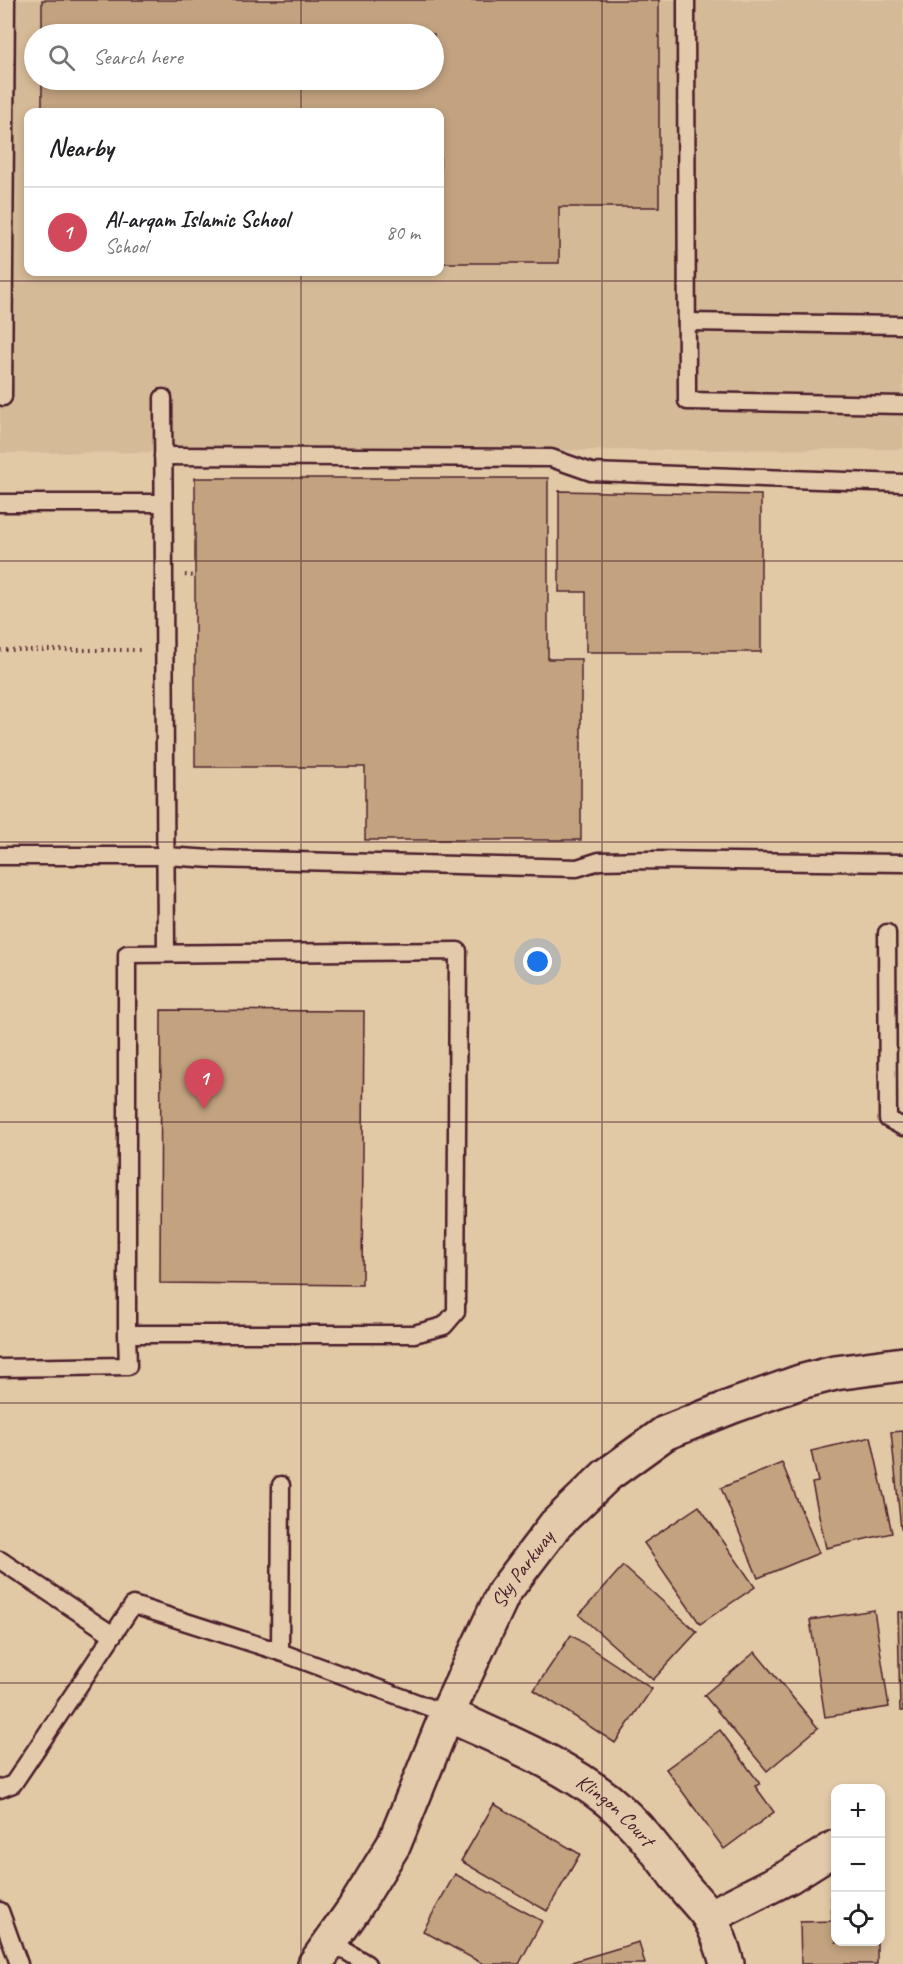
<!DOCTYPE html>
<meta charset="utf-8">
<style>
:root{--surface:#fff;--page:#f2f2f2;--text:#202124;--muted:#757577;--line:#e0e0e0;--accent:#d1495b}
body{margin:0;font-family:Caveat,sans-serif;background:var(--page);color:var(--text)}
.controls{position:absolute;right:18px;bottom:18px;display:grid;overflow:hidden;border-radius:12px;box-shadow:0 3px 9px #0003}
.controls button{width:54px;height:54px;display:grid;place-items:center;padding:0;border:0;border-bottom:2px solid var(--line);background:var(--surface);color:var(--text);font:30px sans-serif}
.you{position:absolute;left:538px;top:962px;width:21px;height:21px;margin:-15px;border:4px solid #fff;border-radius:50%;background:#1a73e8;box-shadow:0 0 0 9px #1a73e833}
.badge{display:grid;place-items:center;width:39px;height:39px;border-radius:50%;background:var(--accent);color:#fff;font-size:20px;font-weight:700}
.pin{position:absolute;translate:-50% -50px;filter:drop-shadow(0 2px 3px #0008)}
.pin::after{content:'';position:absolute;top:32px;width:21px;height:18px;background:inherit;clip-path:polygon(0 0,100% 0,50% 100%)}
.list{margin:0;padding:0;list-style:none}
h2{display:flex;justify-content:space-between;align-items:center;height:78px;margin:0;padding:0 24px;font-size:26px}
h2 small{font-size:20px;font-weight:400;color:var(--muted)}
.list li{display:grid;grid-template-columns:39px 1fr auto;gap:18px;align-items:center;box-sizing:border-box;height:90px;padding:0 24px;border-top:2px solid var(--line)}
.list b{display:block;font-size:22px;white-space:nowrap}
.list p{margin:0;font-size:20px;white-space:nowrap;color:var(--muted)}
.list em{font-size:20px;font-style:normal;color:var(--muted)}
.icon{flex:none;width:33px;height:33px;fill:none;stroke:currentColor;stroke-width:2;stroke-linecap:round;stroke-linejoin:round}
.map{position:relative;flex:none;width:903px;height:1964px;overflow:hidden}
.search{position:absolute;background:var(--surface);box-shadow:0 3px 9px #0003;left:24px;top:24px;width:420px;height:66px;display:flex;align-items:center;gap:15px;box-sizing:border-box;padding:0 21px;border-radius:33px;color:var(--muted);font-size:22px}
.panel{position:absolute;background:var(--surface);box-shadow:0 3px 9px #0003;left:24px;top:108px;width:420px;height:168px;border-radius:12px}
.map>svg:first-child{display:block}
.built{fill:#d5ba98;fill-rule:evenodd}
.building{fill:#c2a27f;stroke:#4a1f2b;stroke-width:1.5}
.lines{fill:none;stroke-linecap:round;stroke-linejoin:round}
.lane-casing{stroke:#4a1f2b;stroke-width:21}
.street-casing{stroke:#4a1f2b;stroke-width:38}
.secondary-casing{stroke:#4a1f2b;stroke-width:38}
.path{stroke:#4a1f2b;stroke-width:4;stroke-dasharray:1.5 4.5;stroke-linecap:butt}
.lane{stroke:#e3caab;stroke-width:16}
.street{stroke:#e3caab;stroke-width:33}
.secondary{stroke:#e3caab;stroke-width:33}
.grid{fill:none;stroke:#4a1f2b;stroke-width:1.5;stroke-opacity:0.55}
.labels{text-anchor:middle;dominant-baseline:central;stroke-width:4.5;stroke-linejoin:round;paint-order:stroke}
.street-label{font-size:21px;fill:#4a1f2b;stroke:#e3caab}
</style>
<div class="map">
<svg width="903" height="1964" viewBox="0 0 903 1964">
<rect width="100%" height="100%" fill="#e2c9a6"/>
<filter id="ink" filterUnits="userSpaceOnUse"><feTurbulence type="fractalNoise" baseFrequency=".0167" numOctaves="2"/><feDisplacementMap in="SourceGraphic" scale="12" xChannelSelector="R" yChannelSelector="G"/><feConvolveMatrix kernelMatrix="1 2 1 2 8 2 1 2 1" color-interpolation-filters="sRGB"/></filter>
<g filter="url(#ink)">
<!-- built -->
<path class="built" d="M0 0H903V449L0 453ZM34 34H434V80H34ZM28 112H440V272H28Z"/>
<!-- building -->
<g class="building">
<polygon points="42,0 659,0 659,207 559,207 559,263 440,263 440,112 42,112 42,80 434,80 434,34 42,34"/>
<polygon points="195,478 548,478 548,659 581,659 581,840 365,840 365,767 195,767"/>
<polygon points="559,491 761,495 761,652 586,652 586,592 559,592"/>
<polygon points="161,1010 364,1011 362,1285 160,1283"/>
<polygon points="903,1431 903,1529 901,1529 891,1432"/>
<polygon points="871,1437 892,1533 826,1548 812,1483 818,1482 811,1451"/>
<polygon points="782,1463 819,1553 758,1578 721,1488"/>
<polygon points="699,1506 755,1587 700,1624 644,1543"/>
<polygon points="623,1566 697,1632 653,1680 579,1615"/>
<polygon points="874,1610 889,1707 825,1717 810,1620"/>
<polygon points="898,1612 903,1612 903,1711 900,1711"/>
<polygon points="571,1635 652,1689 615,1743 534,1690"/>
<polygon points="755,1652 818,1728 767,1771 704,1695"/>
<polygon points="720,1730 760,1784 755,1786 774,1812 724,1849 666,1769"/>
<polygon points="494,1804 580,1854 547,1911 461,1861"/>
<polygon points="455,1874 542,1921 519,1964 483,1964 423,1931"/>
<polygon points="831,1897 836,1897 836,1942 877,1942 877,1964 801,1964 800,1922 832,1921"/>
<polygon points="639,1942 645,1964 565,1964"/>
</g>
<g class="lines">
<!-- lane casing -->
<g class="lane-casing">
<g id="lane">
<polyline points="686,0 687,401 903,405"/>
<polyline points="687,322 903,325"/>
<polyline points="3,397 6,0"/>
<polyline points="163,398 166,953"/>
<polyline points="163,456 551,458 591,472 903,483"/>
<polyline points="0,503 163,503"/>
<polyline points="0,856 166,856 212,859 577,868 599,861 651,860 903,863"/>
<polyline points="887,933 888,1119 903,1127"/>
<polyline points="0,1368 128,1366 127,1334 127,954 458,951 456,1312 444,1326 414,1334 127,1334"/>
<polyline points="0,1560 113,1635"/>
<polyline points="280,1652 281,1485"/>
<polyline points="0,1789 13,1784 133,1605 280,1652 447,1714"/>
<polyline points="0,1911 19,1964"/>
<polyline points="331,1942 367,1964"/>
</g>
</g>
<!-- street casing -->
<g class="street-casing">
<g id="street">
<path id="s1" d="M447 1714C502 1740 560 1762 608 1800 637 1824 658 1852 680 1882 689 1894 701 1905 709 1917 717 1931 723 1948 727 1964"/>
<polyline points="709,1917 790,1876 836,1847"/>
</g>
</g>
<!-- secondary casing -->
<g class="secondary-casing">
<g id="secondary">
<path id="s2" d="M315 1964 354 1909 394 1844 447 1714 504 1592 555 1525 607 1475 665 1433 733 1406 800 1382 835 1373 903 1364"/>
</g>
</g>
<!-- path -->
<g class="path">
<polyline points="185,575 195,576"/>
<polyline points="0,650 143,650"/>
</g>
<!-- lane -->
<use href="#lane" class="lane"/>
<!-- street -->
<use href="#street" class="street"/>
<!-- secondary -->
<use href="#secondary" class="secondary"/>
</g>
</g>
<!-- grid -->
<path class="grid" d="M301 0V34M602 0V1964M301 80V112M301 272V1964M0 281H903M0 561H903M0 842H903M0 1122H903M0 1403H903M0 1683H903"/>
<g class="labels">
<!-- street labels -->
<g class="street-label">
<text stroke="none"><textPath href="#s2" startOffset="448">Sky Parkway</textPath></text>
<text stroke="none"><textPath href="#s1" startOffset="195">Klingon Court</textPath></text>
</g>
</g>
</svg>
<div class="controls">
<button>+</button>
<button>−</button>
<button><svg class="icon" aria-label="locate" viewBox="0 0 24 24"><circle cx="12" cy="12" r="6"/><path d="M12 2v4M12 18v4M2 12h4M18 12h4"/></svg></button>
</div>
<div class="you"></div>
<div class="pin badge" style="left:204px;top:1109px">1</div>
<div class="search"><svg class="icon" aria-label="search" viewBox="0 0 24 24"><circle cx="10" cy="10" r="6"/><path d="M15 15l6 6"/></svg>Search here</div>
<section class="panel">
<h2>Nearby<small></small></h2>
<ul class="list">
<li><span class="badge">1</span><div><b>Al-arqam Islamic School</b><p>School</p></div><em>80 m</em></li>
</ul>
</section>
</div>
